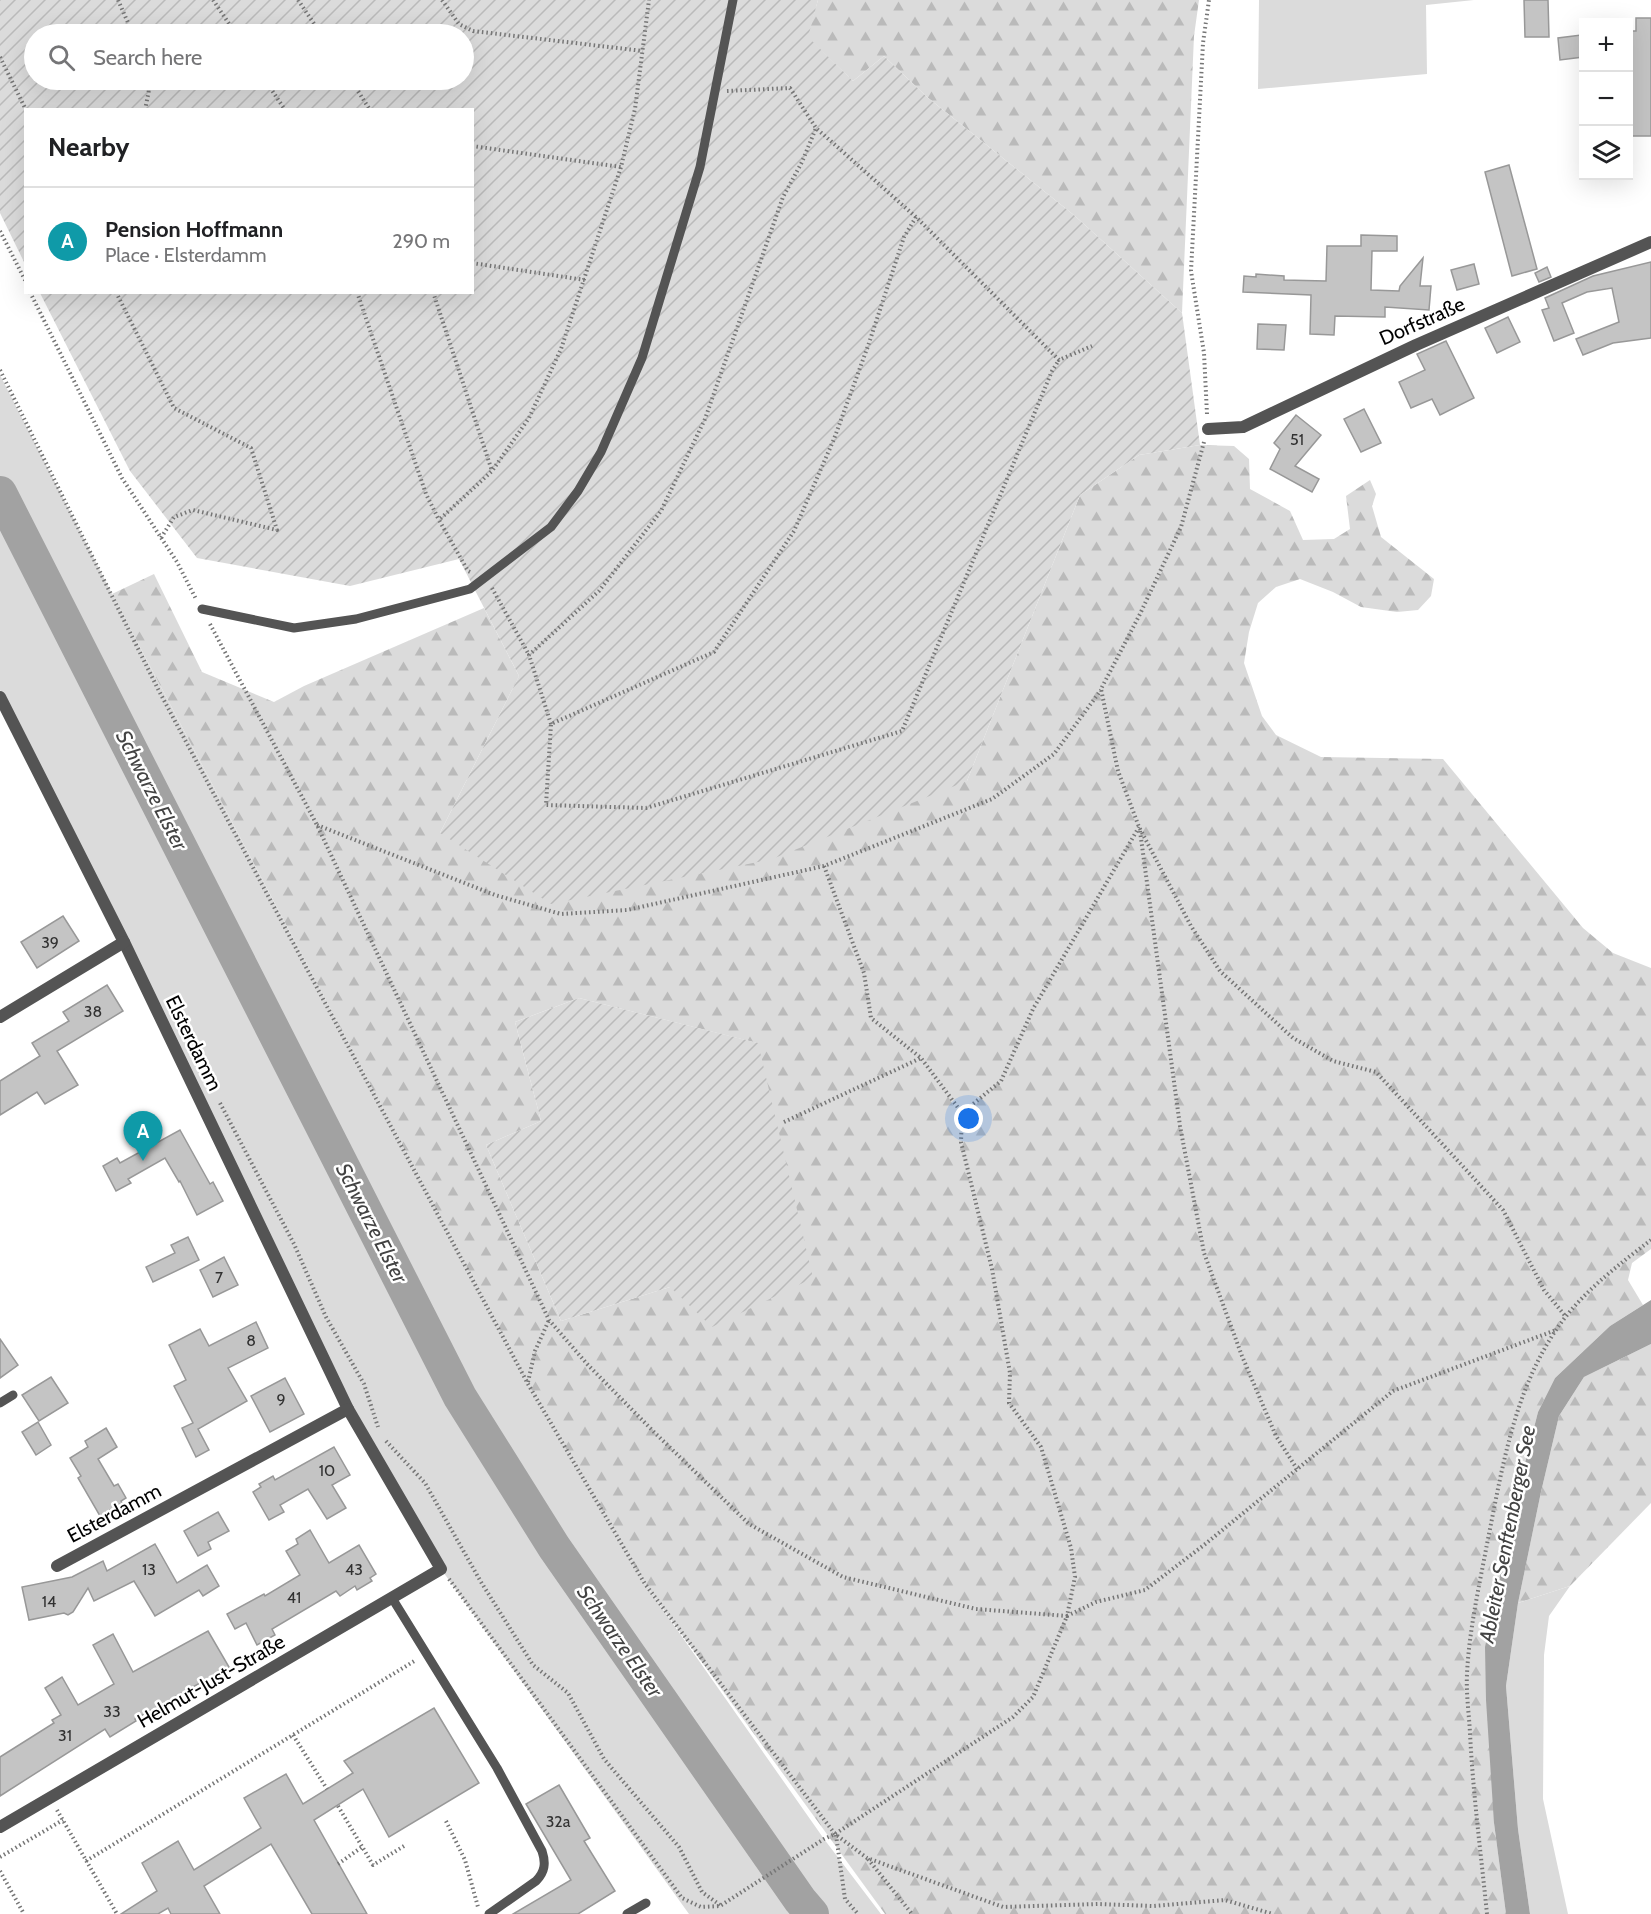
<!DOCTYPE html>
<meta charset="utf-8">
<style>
:root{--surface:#fff;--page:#f2f2f2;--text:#202124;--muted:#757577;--line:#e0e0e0;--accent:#b45309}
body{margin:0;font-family:Cabin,sans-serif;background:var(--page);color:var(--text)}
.controls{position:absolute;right:18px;top:18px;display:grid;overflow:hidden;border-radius:0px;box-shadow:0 6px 24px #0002}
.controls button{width:54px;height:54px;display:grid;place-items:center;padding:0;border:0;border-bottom:2px solid var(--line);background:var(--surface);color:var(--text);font:30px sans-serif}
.you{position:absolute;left:969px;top:1119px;width:21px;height:21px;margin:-15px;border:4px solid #fff;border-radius:50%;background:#1a73e8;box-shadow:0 0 0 9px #1a73e833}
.badge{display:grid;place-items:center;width:39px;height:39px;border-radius:50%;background:var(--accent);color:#fff;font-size:20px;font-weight:700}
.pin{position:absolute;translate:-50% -50px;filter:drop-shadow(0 2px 3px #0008)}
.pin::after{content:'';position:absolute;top:32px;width:21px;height:18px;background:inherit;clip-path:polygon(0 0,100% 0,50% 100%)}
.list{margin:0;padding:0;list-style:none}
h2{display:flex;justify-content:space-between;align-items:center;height:78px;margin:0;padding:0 24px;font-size:26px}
h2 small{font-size:20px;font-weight:400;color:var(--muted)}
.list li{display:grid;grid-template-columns:39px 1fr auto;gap:18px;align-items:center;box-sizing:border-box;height:108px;padding:0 24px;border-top:2px solid var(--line)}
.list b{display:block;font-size:22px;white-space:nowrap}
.list p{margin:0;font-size:20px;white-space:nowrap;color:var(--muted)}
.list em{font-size:20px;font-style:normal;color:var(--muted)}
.icon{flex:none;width:33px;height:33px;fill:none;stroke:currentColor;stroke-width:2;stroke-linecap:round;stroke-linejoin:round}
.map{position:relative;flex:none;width:1651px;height:1914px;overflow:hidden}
.search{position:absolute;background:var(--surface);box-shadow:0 6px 24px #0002;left:24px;top:24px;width:450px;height:66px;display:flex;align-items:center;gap:15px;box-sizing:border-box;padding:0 21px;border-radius:33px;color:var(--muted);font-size:22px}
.panel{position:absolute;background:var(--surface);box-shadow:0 6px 24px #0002;left:24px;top:108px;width:450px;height:186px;border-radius:0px}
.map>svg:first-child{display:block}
.grass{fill:#dbdbdb}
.forest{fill:url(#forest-firs);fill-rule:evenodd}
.garden{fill:url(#garden-furrows);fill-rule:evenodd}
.water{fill:#a2a2a2}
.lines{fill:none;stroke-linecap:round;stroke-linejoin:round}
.river{stroke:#a2a2a2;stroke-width:34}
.building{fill:#c4c4c4;stroke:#989898;stroke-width:1.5}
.path{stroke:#767676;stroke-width:4;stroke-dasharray:1.5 3;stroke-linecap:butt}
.lane{stroke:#545454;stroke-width:9}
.street{stroke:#545454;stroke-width:12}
.labels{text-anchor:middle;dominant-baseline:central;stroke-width:5;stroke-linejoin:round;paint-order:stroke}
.number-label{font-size:16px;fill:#313131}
.street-label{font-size:20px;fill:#000;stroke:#fff}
.water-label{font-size:21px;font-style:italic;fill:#434343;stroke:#fff}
</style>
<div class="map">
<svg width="1651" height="1914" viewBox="0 0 1651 1914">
<defs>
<pattern id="forest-firs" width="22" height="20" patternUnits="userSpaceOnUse" patternTransform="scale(1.5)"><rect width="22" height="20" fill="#dbdbdb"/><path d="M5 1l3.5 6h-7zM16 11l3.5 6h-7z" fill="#bababa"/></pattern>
<pattern id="garden-furrows" width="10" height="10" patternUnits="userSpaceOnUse" patternTransform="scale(1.5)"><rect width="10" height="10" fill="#dbdbdb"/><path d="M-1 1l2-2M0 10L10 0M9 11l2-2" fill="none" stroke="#bababa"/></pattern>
</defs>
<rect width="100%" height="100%" fill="#fff"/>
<!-- grass -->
<g class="grass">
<polygon points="1259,0 1474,0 1426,5 1427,74 1258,89"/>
<polygon points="0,375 112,594 528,1384 645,1584 824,1839 881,1914 689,1914 441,1569 348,1409 124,942 0,690"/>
<polygon points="1570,1586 1549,1616 1544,1655 1543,1799 1568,1914 1530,1914 1518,1829 1506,1686 1518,1603"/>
</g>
<!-- forest -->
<g class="forest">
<polygon points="818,0 1199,0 1194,36 1182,313 1075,216 927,97 884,56 853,81 807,37"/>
<path d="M1200 445 1234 446 1249 459 1250 489 1290 511 1303 540 1334 539 1350 529 1346 496 1370 480 1376 494 1372 506 1381 537 1434 579 1431 596 1418 610 1397 612 1361 607 1333 592 1300 579 1276 587 1258 603 1249 632 1244 663 1262 716 1276 735 1321 757 1443 759 1583 928 1613 953 1651 968V1249L1632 1263 1628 1280 1643 1305 1610 1326 1555 1378 1538 1412 1518 1491 1494 1823 1506 1914H885L645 1584 528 1384 112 594 154 574 202 672 274 702 304 686 484 608 519 676 440 833 967 781 1080 495 1139 455ZM579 998 757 1043 670 1287 561 1321 486 1145 541 1121 515 1022Z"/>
<polygon points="1651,1344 1651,1503 1570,1586 1518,1603 1541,1492 1559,1416 1584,1377"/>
</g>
<!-- garden -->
<g class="garden">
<path d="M0 0H818L808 37 853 81 884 56 927 97 1075 216 1182 313 1200 445 1139 455 1080 495 967 781 772 859 551 904 440 833 519 676 459 559 350 586 197 558 130 471 40 293 472 292V110H26L25 264 0 213ZM34 34H464V80H34Z"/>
<polygon points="579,998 758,1043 813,1278 712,1327 670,1287 561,1321 486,1145 541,1121 515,1022"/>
</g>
<!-- water -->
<polygon class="water" points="1651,1300 1651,1344 1584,1377 1559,1416 1541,1492 1518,1603 1506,1686 1518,1829 1530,1914 1506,1914 1494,1823 1486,1700 1485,1647 1518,1491 1538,1412 1555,1378 1610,1326"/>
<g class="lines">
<!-- river -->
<polyline class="river" points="0,493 460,1397 554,1547 800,1900 812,1914"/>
</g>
<!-- building -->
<g class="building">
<polygon points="1524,0 1548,0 1549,37 1525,37"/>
<polygon points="1636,18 1651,18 1651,136 1629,136 1629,31 1636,31"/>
<polygon points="1581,35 1583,57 1560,60 1558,38"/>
<polygon points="1509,165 1537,269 1512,276 1485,172"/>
<polygon points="1361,235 1397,236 1397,251 1372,251 1371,290 1399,291 1400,286 1423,258 1420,286 1431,286 1429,310 1385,307 1385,317 1335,316 1334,335 1310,334 1311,295 1243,292 1244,276 1256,277 1256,274 1284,276 1284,280 1326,281 1327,246 1361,246"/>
<polygon points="1651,262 1651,338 1613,343 1583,355 1576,339 1619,322 1612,288 1587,292 1562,303 1574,333 1554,341 1542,310 1549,308 1545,298 1593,276"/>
<polygon points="1474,264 1479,284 1457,290 1451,270"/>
<polygon points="1547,267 1551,277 1539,282 1535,273"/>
<polygon points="1508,317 1520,342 1497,353 1485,328"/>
<polygon points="1258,324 1286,325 1284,350 1257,349"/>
<polygon points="1446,341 1474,398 1440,415 1432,399 1411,408 1399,382 1425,370 1417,354"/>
<polygon points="1364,409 1381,443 1361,452 1344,419"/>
<polygon points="1296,415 1321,435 1295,466 1319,479 1312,492 1270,469 1280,449 1274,443"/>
<polygon points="63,916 79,941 37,968 21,942"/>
<polygon points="107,985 123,1011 57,1051 78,1085 45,1104 37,1092 0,1115 0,1081 40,1056 32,1043 69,1021 63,1012"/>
<polygon points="180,1130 210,1184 213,1182 223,1201 197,1215 180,1181 179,1182 165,1158 128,1179 131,1183 116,1191 103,1166 117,1158 120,1163"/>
<polygon points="188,1237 199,1260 153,1282 146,1267 175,1253 171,1245"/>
<polygon points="224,1257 238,1285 213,1297 200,1270"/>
<polygon points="256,1322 268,1348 228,1368 247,1401 198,1429 209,1450 196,1457 182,1428 193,1423 174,1386 186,1380 169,1345 200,1329 209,1346"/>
<polygon points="0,1339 18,1365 0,1378"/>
<polygon points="51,1377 68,1403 39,1421 22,1395"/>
<polygon points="285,1378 304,1414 270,1432 251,1396"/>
<polygon points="38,1422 51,1445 36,1455 22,1432"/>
<polygon points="106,1428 117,1447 98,1459 114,1486 118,1484 126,1498 121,1501 122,1503 100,1516 78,1478 81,1476 70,1458 88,1447 85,1441"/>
<polygon points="334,1447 350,1475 332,1485 346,1508 327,1519 308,1489 280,1505 284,1512 269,1520 253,1492 261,1487 259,1484 273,1476 275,1480"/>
<polygon points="218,1512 229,1531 208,1542 211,1549 198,1556 184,1531"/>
<polygon points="310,1530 329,1563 359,1545 376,1574 370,1578 372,1581 357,1590 355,1586 340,1596 336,1591 272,1629 275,1635 257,1645 246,1623 235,1629 227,1614 264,1594 265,1596 300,1575 286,1551 298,1544 296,1539"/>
<polygon points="155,1544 177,1583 207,1565 219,1586 203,1596 199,1590 155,1616 134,1581 94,1601 88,1588 73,1612 68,1615 64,1613 29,1620 22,1587 72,1577 103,1561 107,1571"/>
<polygon points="208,1631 229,1667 135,1719 136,1721 110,1737 105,1729 0,1796 0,1757 54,1723 52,1720 61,1715 45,1688 62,1677 78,1705 114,1684 93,1645 113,1634 133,1672"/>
<polygon points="434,1708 479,1783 389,1837 363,1789 314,1820 367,1914 312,1914 271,1844 204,1886 220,1914 171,1914 168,1908 158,1914 121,1914 157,1891 142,1863 178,1841 194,1870 261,1828 244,1798 286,1774 303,1804 353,1773 344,1761"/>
<polygon points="559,1785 590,1838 584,1841 615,1891 578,1914 513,1914 571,1880 526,1804"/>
</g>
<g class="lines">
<!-- path -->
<g class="path">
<polyline points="118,0 133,34"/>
<polyline points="213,0 236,34"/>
<polyline points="298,0 321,34"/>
<polyline points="442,0 459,24 473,31 643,51"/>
<polyline points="0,57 26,110"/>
<polyline points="265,80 285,110"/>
<polyline points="351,80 370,110"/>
<polyline points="727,91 790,88 816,128 916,217 1059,360 1092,346"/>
<polyline points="145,110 151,80"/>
<polyline points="472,146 621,167"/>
<polyline points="916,217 904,237 868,346 834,439 794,531 714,652 551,724 546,805 646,808 902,731 1052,371 1059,360"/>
<polyline points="0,231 26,282"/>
<polyline points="472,263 585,280"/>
<polyline points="30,292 122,478 177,562 196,599"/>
<polyline points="116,292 174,408 251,448 277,530 193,510 174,517 161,538"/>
<polyline points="357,292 426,494 439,520"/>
<polyline points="433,292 492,471"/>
<polyline points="0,370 159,691 528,1384 645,1584 835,1834 867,1858 1003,1907 1098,1904 1153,1906 1225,1900 1273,1914"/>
<polyline points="1207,414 1204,353 1191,271 1203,43 1209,0"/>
<polyline points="1204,442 1181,527 1140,614 1101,689 1118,771 1139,827 1191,926 1220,971 1293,1038 1333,1061 1376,1072 1503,1210 1544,1290 1566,1317"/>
<polyline points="470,572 468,571 439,520 492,471 529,418 561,349 621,167 635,109 649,0"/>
<polyline points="492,588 529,655"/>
<polyline points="210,624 317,825 549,1320 588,1365 655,1433 749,1524 843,1577 976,1609 1067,1616 1075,1577 1071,1548 1041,1447 1009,1403 1010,1373 992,1269 961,1142 962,1113 1001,1081 1033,1009 1139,827"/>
<polyline points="551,724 529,655 599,591 661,511 705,419 783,197 802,162 816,128"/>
<polyline points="317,825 495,895 561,914 627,910 824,866 992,799 1054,754 1101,690"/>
<polyline points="1140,831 1180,1126 1204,1253 1242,1356 1276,1436 1297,1469"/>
<polyline points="824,866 864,973 871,1018 921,1058 962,1113"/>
<polyline points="220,1103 294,1244 326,1317 364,1384 378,1427"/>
<polyline points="784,1122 921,1058"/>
<polyline points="528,1382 535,1351 549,1320"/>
<polyline points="386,1441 425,1483 481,1582 533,1665 568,1693 604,1759 679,1847 702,1892 720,1905"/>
<polyline points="449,1579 682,1898 701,1907 720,1906 824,1839 835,1834 1013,1717 1033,1697 1067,1616 1096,1602 1145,1590 1204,1545 1393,1391 1556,1330"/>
<polyline points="293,1735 327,1789"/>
<polyline points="338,1806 373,1865 404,1846"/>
<polyline points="57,1810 117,1914"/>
<polyline points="446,1821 465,1860 478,1907"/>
<polyline points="836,1835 845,1899 858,1914"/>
<polyline points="0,1857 63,1820"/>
<polyline points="868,1859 912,1914"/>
<polyline points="86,1861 416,1660"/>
<polyline points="338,1864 362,1847"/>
<polyline points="0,1871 24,1914"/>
<path d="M1487 1914C1481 1854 1473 1794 1470 1733 1469 1714 1466 1694 1467 1674 1469 1631 1479 1587 1487 1544 1502 1470 1513 1394 1556 1330 1579 1295 1618 1265 1651 1240"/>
</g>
<!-- lane -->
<g class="lane">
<polyline points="202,609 294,628 356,619 470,589 551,527 578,491 601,452 642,358 700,167 733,0"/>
<polyline points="0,1403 13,1395"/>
<path d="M392 1598 497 1768 542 1851C546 1863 545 1872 536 1881L489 1914"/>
<polyline points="627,1914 646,1903"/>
</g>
<!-- street -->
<g class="street">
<polyline points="1208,429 1243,427 1416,345 1651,242"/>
<polyline points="0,697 124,942 348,1409 441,1569 0,1827"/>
<polyline points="0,1017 124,942"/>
<polyline points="57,1566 348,1409"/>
</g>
</g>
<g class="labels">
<!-- number labels -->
<g class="number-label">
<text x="1297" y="439">51</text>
<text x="50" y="942">39</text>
<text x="93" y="1011">38</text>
<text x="219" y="1277">7</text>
<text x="251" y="1340">8</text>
<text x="281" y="1399">9</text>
<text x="327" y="1470">10</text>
<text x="149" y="1569">13</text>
<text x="354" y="1569">43</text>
<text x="294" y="1597">41</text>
<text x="49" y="1601">14</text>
<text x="112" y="1711">33</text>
<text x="65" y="1735">31</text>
<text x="558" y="1821">32a</text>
</g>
<!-- street labels -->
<g class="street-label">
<text transform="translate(1422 321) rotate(-24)">Dorfstraße</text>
<text transform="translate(194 1043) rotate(64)">Elsterdamm</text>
<text transform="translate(114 1513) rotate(-28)">Elsterdamm</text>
<text transform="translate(211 1681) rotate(-30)">Helmut-Just-Straße</text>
</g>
<!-- water labels -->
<g class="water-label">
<text transform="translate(152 790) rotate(63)">Schwarze Elster</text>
<text transform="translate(372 1223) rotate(63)">Schwarze Elster</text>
<text transform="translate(1507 1534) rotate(-79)">Ableiter Senftenberger See</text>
<text transform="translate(620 1641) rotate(55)">Schwarze Elster</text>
</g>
</g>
</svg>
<div class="controls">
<button>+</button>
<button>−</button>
<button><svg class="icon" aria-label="layers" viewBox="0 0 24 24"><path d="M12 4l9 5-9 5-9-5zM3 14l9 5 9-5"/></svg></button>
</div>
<div class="you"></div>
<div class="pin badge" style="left:143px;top:1161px;background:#0f9aa8">A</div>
<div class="search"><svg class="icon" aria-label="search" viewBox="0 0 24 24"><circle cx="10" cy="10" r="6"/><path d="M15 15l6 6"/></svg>Search here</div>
<section class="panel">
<h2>Nearby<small></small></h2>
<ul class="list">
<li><span class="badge" style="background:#0f9aa8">A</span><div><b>Pension Hoffmann</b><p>Place · Elsterdamm</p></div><em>290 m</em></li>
</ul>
</section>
</div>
